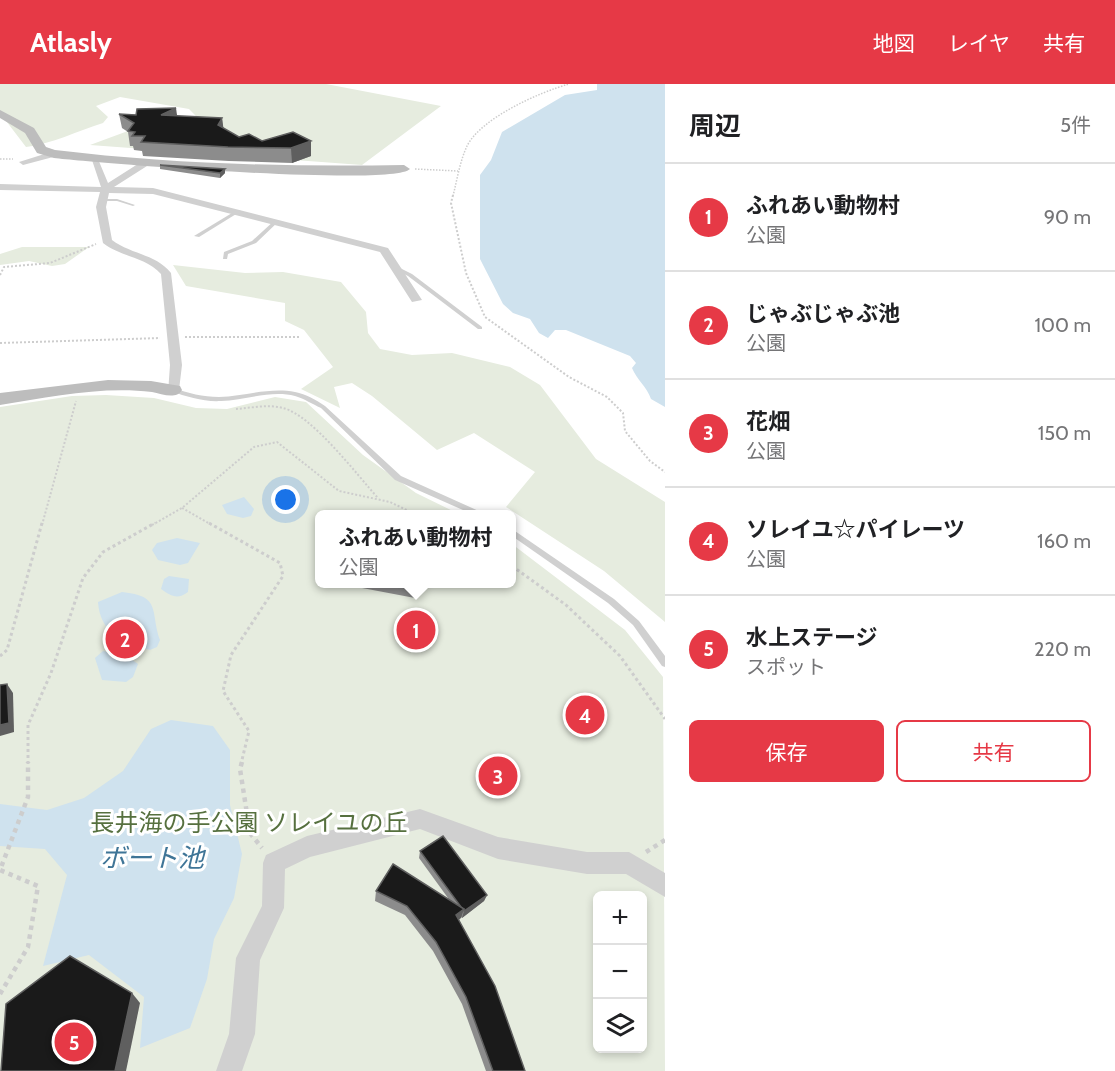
<!DOCTYPE html>
<html lang="ja">
<meta charset="utf-8">
<style>
:root{--surface:#fff;--page:#f2f2f2;--text:#202124;--muted:#757577;--line:#e0e0e0;--accent:#e63946}
body{margin:0;font-family:Cabin,"Noto Sans JP",sans-serif;background:var(--page);color:var(--text)}
.controls{position:absolute;right:18px;bottom:18px;display:grid;overflow:hidden;border-radius:9px;box-shadow:0 3px 9px #0003}
.controls button{width:54px;height:54px;display:grid;place-items:center;padding:0;border:0;border-bottom:2px solid var(--line);background:var(--surface);color:var(--text);font:30px sans-serif}
.you{position:absolute;left:286px;top:416px;width:21px;height:21px;margin:-15px;border:4px solid #fff;border-radius:50%;background:#1a73e8;box-shadow:0 0 0 9px #1a73e833}
.badge{display:grid;place-items:center;width:39px;height:39px;border-radius:50%;background:var(--accent);color:#fff;font-size:20px;font-weight:700}
.pin{position:absolute;translate:-50% -50%;border:3px solid #fff;box-shadow:0 2px 6px #0006}
.popup{position:absolute;left:315px;top:426px;width:201px;height:78px;box-sizing:border-box;display:grid;place-content:center;border-radius:9px;background:var(--surface);filter:drop-shadow(0 2px 4px #0005);font-size:20px;white-space:nowrap;color:var(--muted)}
.popup b{font-size:22px;color:var(--text)}
.popup::after{content:'';position:absolute;left:50%;top:100%;margin-left:-12px;border:12px solid transparent;border-top-color:var(--surface)}
.list{margin:0;padding:0;list-style:none}
h2{display:flex;justify-content:space-between;align-items:center;height:78px;margin:0;padding:0 24px;font-size:26px}
h2 small{font-size:20px;font-weight:400;color:var(--muted)}
.list li{display:grid;grid-template-columns:39px 1fr auto;gap:18px;align-items:center;box-sizing:border-box;height:108px;padding:0 24px;border-top:2px solid var(--line)}
.list b{display:block;font-size:22px;white-space:nowrap}
.list p{margin:0;font-size:20px;white-space:nowrap;color:var(--muted)}
.list em{font-size:20px;font-style:normal;color:var(--muted)}
.actions{display:flex;gap:12px;padding:18px 24px}
.actions a{flex:1;padding:14px 0;border:2px solid var(--accent);border-radius:9px;text-align:center;font-size:21px;color:var(--accent)}
.actions .main{background:var(--accent);color:#fff}
.icon{flex:none;width:33px;height:33px;fill:none;stroke:currentColor;stroke-width:2;stroke-linecap:round;stroke-linejoin:round}
.map{position:relative;flex:none;width:665px;height:987px;overflow:hidden}
header{display:flex;align-items:center;gap:36px;box-sizing:border-box;height:84px;padding:0 30px;background:var(--accent);color:#fff}
header strong{font-size:28px}
nav{display:flex;gap:33px;margin-inline-start:auto;font-size:21px}
main{display:flex}
aside{flex:1;background:var(--surface)}
.map>svg:first-child{display:block}
.green{fill:#e6ecdf;fill-rule:evenodd}
.water{fill:#cfe2ee}
.lines{fill:none;stroke-linecap:round;stroke-linejoin:round}
.path-far3{stroke:#cdcdcd;stroke-width:1.5;stroke-dasharray:1.5 1.5;stroke-linecap:butt}
.path-far2{stroke:#cdcdcd;stroke-width:2;stroke-dasharray:2 2;stroke-linecap:butt}
.path-far1{stroke:#cdcdcd;stroke-width:3;stroke-dasharray:3 3;stroke-linecap:butt}
.path{stroke:#cdcdcd;stroke-width:4.5;stroke-dasharray:4.5 4.5;stroke-linecap:butt}
.lane{fill:#d0d0d0;fill-rule:evenodd}
.street{fill:#d0d0d0;fill-rule:evenodd}
.secondary{fill:#bdbdbd;fill-rule:evenodd}
.wall{fill:#8c8c8c}
.shaded-wall{fill:#5f5f5f}
.building{fill:#1a1a1a;stroke:#5f5f5f;stroke-width:1.5}
.labels{text-anchor:middle;dominant-baseline:central;stroke-width:6;stroke-linejoin:round;paint-order:stroke}
.near-park-label{font-size:24px;fill:#56703f;stroke:#fff}
.near-water-label{font-size:26px;font-style:italic;fill:#3f7597;stroke:#fff}
</style>
<header>
<strong>Atlasly</strong>
<nav><a>地図</a><a>レイヤ</a><a>共有</a></nav>
</header>
<main>
<div class="map">
<svg width="665" height="987" viewBox="0 0 665 987">
<rect width="100%" height="100%" fill="#fff"/>
<!-- green -->
<g class="green">
<path d="M0 0H326L441 22 362 81 90 61 136 44 179 45 196 32 189 25 120 13 96 22 108 33 103 39C77 47 52 60 26 63L0 29Z"/>
<polygon points="22,163 89,163 65,180 52,182 29,177 0,181 0,170"/>
<polygon points="173,181 245,189 283,188 341,198 366,228 368,249 380,265 412,271 452,269 510,283 540,301 596,375 665,418 665,538 604,487 506,423 535,388 474,349 437,366 372,312 352,299 334,303 340,324 301,305 333,283 304,246 285,237 285,219 186,202"/>
<path d="M106 311 154 314 196 324 227 325 275 313 306 318 363 371 416 409 459 430H320V500H512V460L625 546 663 593 665 987H0V323L72 312ZM598 812H642V964H598Z"/>
</g>
<!-- water -->
<g class="water">
<path d="M597 0H665V323L651 315C647 303 637 296 632 284L636 279 630 272 566 246H555L548 254 539 249 530 235 513 229 503 220 480 175V91L491 76 502 48 565 11 597 6Z"/>
<polygon points="244,413 254,425 251,432 243,434 227,430 222,421"/>
<polygon points="177,454 200,459 188,479 180,481 158,476 152,466 157,459"/>
<path d="M169 492 189 495 188 508C177 516 171 512 161 505L164 495Z"/>
<path d="M122 508C162 512 150 527 160 556L157 563 150 566C122 560 100 548 98 518Z"/>
<polygon points="103,567 125,571 138,580 133,593 126,598 102,596 95,574"/>
<polygon points="171,636 213,642 230,666 230,721 242,770 234,814 214,855 207,895 190,944 140,964 144,913 89,871 43,882 67,791 45,765 0,762 0,720 47,726 84,714 123,687 151,645"/>
</g>
<g class="lines">
<!-- path-far3 -->
<g class="path-far3">
<polyline points="0,75 13,75"/>
<polyline points="415,85 458,87"/>
<path d="M453 112C457 96 460 77 467 62 481 34 540 8 569 0"/>
</g>
<!-- path-far2 -->
<g class="path-far2">
<polyline points="453,111 451,119 466,189 485,233 569,293 607,313 623,329 625,347 650,377 665,388"/>
<polyline points="0,191 4,183 50,179 96,160"/>
<polyline points="185,253 301,253"/>
<polyline points="0,259 160,254"/>
<path d="M236 325C251 324 268 320 283 324 312 331 357 391 378 414"/>
<polyline points="182,424 212,441"/>
<polyline points="42,441 76,317"/>
<polyline points="152,441 182,424 254,363 277,358 339,407 390,418 415,430"/>
</g>
<!-- path-far1 -->
<g class="path-far1">
<polyline points="209,439 280,479 283,492 231,571 223,607 249,647 241,680"/>
<polyline points="512,482 566,521 620,572 665,635"/>
<polyline points="0,572 7,566 42,439"/>
<polyline points="28,680 28,641 51,589 83,494 103,468 155,439"/>
</g>
<!-- path -->
<g class="path">
<polyline points="242,678 240,685 250,749 262,764"/>
<polyline points="646,768 665,756"/>
<polyline points="0,910 28,863 38,802 0,786 28,713 28,678"/>
</g>
<!-- lane -->
<g class="lane">
<polygon points="99,115 117,115 135,121 133,122 117,117 99,117"/>
<polygon points="237,126 241,127 199,153 194,152"/>
<polygon points="275,136 279,137 256,159 228,170 227,175 223,175 224,168 252,157"/>
<polygon points="398,183 412,190 482,243 482,245 478,245 408,192 396,186 395,185"/>
<path d="M173 304C188 309 203 313 219 313 245 312 270 303 295 308 306 310 316 316 325 322L401 392 481 428 482 430H472L395 396 321 324C312 320 305 315 295 312 271 306 245 316 221 317 204 318 187 313 171 307L170 306Z"/>
<polygon points="512,445 614,515 639,537 665,572 665,583 662,582 633,541 608,519 512,452"/>
</g>
<!-- street -->
<g class="street">
<polygon points="54,67 57,72 23,81 19,78"/>
<path d="M91 73 98 75 108 99 141 78H147V82L114 103 153 104 388 164 422 216 412 218 380 168 153 110 109 109 106 123 112 156C130 170 156 170 171 189L182 281 179 306 173 310 168 309 170 281 161 190C146 173 121 173 103 159L96 123 100 108 0 106V100L101 103Z"/>
<polygon points="420,725 498,753 587,768 629,768 665,789 665,813 626,790 587,790 498,775 420,745 310,773 285,785 284,824 260,876 255,950 242,987 216,987 229,950 236,874 262,822 263,779 266,771 307,752"/>
</g>
<!-- secondary -->
<g class="secondary">
<path d="M0 26 34 44 46 63 55 66C171 80 287 83 404 81L410 85C392 103 97 79 54 74L37 69 25 49 0 34Z"/>
<path d="M108 296 151 297 180 302 182 306C176 316 162 310 152 308 102 302 50 313 0 321V309Z"/>
</g>
</g>
<!-- wall -->
<g class="wall">
<polygon points="119,30 222,34 223,44 239,53 262,57 293,48 311,72 292,79 229,77 143,72 142,67 134,66 133,62 130,62 128,48 122,44"/>
<polygon points="160,81 225,89 220,94 160,85"/>
<polygon points="341,500 419,500 415,514"/>
<polygon points="420,767 487,811 484,817 462,834 461,833 459,836 525,987 486,987 462,920 433,867 405,831 375,817 376,807 448,814 419,774"/>
</g>
<!-- shaded-wall -->
<g class="shaded-wall">
<polygon points="176,24 178,38 161,31"/>
<polygon points="222,34 224,48 218,41"/>
<polygon points="311,57 311,72 292,79 291,64"/>
<polygon points="225,85 225,89 220,94 220,89"/>
<polygon points="7,600 13,609 14,648 0,652 0,641"/>
<polygon points="487,811 484,817 462,834 464,827"/>
<polygon points="464,825 461,834 453,840 456,831"/>
<polygon points="132,909 140,919 126,987 115,987"/>
</g>
<!-- building -->
<g class="building">
<polygon points="176,24 161,31 222,34 218,41 239,53 249,50 262,57 293,48 311,57 291,64 228,63 141,58 145,52 132,52 135,48 128,47 134,39 119,30 136,31 137,25"/>
<polygon points="160,81 225,85 220,89"/>
<polygon points="337,427 401,430 337,430"/>
<polygon points="7,600 9,639 0,641 0,601"/>
<polygon points="443,752 487,811 464,827 463,826 464,825 461,823 420,767"/>
<polygon points="393,780 464,825 456,831 495,902 525,987 493,987 466,913 436,858 407,822 376,807"/>
<polygon points="70,872 132,909 115,987 1,987 6,920"/>
</g>
<g class="labels">
<!-- near-park labels -->
<g class="near-park-label">
<text x="249" y="738">長井海の手公園 ソレイユの丘</text>
</g>
<!-- near-water labels -->
<g class="near-water-label">
<text x="152" y="774">ボート池</text>
</g>
</g>
</svg>
<div class="controls">
<button>+</button>
<button>−</button>
<button><svg class="icon" aria-label="layers" viewBox="0 0 24 24"><path d="M12 4l9 5-9 5-9-5zM3 14l9 5 9-5"/></svg></button>
</div>
<div class="you"></div>
<div class="pin badge" style="left:416px;top:546px">1</div>
<div class="popup"><b>ふれあい動物村</b>公園</div>
<div class="pin badge" style="left:125px;top:555px">2</div>
<div class="pin badge" style="left:498px;top:692px">3</div>
<div class="pin badge" style="left:585px;top:631px">4</div>
<div class="pin badge" style="left:74px;top:958px">5</div>
</div>
<aside>
<h2>周辺<small>5件</small></h2>
<ul class="list">
<li><span class="badge">1</span><div><b>ふれあい動物村</b><p>公園</p></div><em>90 m</em></li>
<li><span class="badge">2</span><div><b>じゃぶじゃぶ池</b><p>公園</p></div><em>100 m</em></li>
<li><span class="badge">3</span><div><b>花畑</b><p>公園</p></div><em>150 m</em></li>
<li><span class="badge">4</span><div><b>ソレイユ☆パイレーツ</b><p>公園</p></div><em>160 m</em></li>
<li><span class="badge">5</span><div><b>水上ステージ</b><p>スポット</p></div><em>220 m</em></li>
</ul>
<div class="actions"><a class="main">保存</a><a>共有</a></div>
</aside>
</main>
